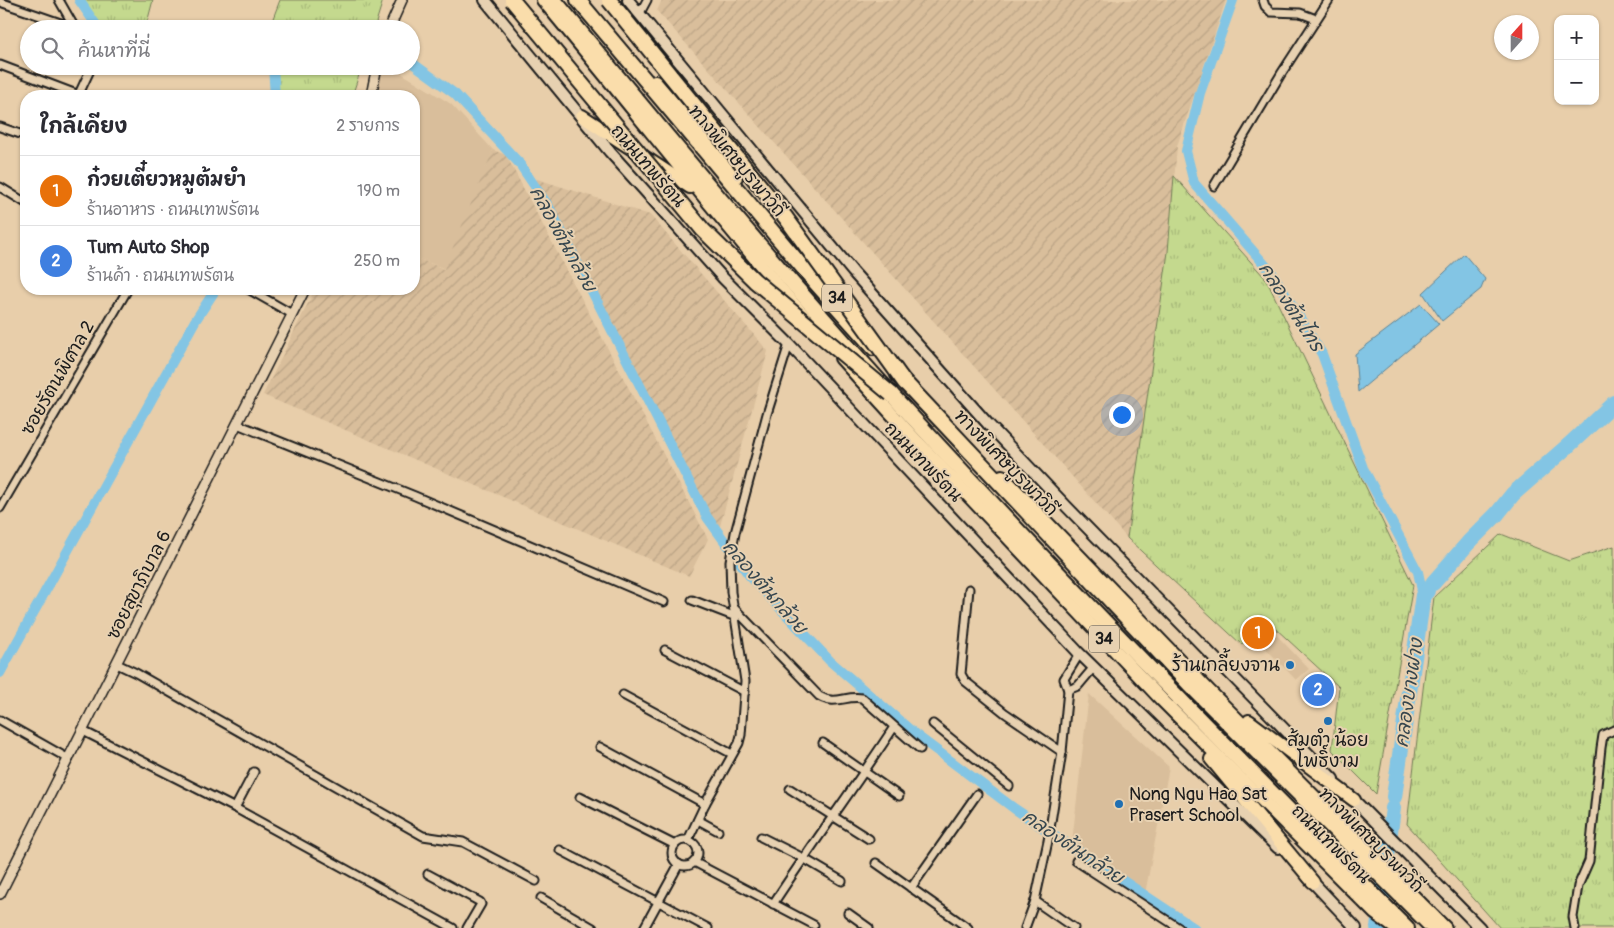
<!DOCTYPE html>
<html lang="th">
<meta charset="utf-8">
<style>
:root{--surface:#fff;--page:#f7f7f7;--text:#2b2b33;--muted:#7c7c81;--line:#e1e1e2;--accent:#1f6fb2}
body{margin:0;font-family:Pangolin,"Playpen Sans Thai",sans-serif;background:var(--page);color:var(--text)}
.controls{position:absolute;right:15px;top:15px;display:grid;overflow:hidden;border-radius:10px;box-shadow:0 1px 4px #0004}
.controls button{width:45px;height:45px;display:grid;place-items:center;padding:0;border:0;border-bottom:1px solid var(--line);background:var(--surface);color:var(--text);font:25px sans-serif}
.compass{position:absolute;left:1494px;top:15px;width:45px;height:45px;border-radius:50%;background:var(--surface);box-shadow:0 1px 4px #0004;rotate:21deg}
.you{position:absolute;left:1121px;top:414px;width:18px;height:18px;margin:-12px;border:4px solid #fff;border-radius:50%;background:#1a73e8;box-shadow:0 0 0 8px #1a73e833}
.badge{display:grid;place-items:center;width:32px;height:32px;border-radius:50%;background:var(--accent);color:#fff;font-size:16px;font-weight:700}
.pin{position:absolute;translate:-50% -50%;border:2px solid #fff;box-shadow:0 1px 5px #0006}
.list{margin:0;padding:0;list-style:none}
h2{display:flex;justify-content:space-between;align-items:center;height:65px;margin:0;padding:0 20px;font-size:21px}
h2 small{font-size:16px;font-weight:400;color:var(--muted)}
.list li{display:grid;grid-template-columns:32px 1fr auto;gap:15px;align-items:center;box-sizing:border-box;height:70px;padding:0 20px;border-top:1px solid var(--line)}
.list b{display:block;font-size:19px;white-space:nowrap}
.list p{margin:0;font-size:16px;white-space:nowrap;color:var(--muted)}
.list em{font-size:16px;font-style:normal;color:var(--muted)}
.icon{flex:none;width:28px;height:28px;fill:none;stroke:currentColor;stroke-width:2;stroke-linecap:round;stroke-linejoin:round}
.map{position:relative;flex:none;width:1614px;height:928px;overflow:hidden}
.search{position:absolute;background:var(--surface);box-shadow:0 1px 4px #0004;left:20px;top:20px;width:400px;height:55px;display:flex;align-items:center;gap:12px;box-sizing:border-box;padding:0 18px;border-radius:28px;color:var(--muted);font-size:19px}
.panel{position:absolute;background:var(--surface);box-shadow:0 1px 4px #0004;left:20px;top:90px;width:400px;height:205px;border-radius:20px}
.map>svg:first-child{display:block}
.built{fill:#d9be9b}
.industrial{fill:url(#industrial-furrows)}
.grass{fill:url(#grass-tufts);stroke:#707a55}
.water{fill:#83c5e4;stroke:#5a8194}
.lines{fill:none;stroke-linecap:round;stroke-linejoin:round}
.canal{stroke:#83c5e4;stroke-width:10}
.river{stroke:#83c5e4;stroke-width:16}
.minor-casing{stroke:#1c1c1c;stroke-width:11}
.tertiary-casing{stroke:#1c1c1c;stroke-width:12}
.secondary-casing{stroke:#1c1c1c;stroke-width:14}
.trunk-casing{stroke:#1c1c1c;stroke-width:16}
.motorway-casing{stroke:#1c1c1c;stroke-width:18}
.minor{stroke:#e7d1b1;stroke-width:7}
.tertiary{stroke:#e7d1b1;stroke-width:9}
.secondary{stroke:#e7d1b1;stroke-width:10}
.trunk{stroke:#faddab;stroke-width:12}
.motorway{stroke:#faddab;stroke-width:14}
.motorway-bridge-casing{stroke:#1c1c1c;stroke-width:18;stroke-linecap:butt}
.motorway-bridge{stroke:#faddab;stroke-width:14}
.poi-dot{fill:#1f6fb2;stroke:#e7d1b1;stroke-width:2}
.labels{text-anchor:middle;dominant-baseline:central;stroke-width:4;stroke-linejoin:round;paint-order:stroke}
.shield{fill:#e7d1b1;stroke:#595249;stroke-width:1}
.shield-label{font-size:16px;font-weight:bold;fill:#1c1c1c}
.street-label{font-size:18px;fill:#1c1c1c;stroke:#e7d1b1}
.poi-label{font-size:18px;fill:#1c1c1c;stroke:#e7d1b1;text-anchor:end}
.water-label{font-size:19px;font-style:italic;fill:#36464e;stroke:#e7d1b1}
</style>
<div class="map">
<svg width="1614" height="928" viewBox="0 0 1614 928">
<defs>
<pattern id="industrial-furrows" width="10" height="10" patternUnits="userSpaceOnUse" patternTransform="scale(1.25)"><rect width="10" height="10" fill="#d9be9b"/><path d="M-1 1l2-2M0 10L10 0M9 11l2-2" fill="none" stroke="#baa385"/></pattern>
<pattern id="grass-tufts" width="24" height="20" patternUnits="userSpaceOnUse" patternTransform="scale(1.25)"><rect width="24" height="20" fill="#c4d98e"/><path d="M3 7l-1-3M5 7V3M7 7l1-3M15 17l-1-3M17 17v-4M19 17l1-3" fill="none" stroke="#a8ba7a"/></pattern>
</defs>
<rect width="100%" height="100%" fill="#e8ceaa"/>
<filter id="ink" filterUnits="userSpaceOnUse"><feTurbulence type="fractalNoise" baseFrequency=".02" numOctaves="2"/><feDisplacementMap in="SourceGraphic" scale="10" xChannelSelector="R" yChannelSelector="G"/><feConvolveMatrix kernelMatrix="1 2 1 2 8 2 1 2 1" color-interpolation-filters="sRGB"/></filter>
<g filter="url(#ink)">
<!-- built -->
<g class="built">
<polygon points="383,66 390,66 451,104 493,150 448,270 414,257 414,96 376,96"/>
<polygon points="1263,621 1309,669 1296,680 1251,633"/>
<polygon points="1089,694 1169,767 1145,894 1072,842"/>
</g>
<!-- industrial -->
<g class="industrial">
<polygon points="662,0 1226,0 1177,146 1168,252 1127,538 657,11"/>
<polygon points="493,150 506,155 708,539 689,576 263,395 315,289 414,289 414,257 444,269"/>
<polygon points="537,179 650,215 768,351 720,526 713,528 535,182"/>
</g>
<!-- grass -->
<g class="grass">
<polygon points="79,0 153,0 148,19 143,29 98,29"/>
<polygon points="280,0 383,0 374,29 269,29"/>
<polygon points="272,66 362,66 352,96 275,96"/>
<polygon points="1174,176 1266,279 1413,585 1376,794 1332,750 1339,687 1261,615 1242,645 1127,538 1168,252"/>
<polygon points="1501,534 1569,561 1614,546 1614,928 1500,928 1407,824 1434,597"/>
</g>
<!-- water -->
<g class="water">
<polygon points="1464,254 1485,279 1481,289 1442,321 1423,293"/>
<polygon points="1421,304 1439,324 1358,392 1355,354"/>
</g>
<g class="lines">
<!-- canal -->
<g class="canal">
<polyline points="79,0 99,29"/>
<polyline points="1233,0 1200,93 1186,151 1194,183 1272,273 1322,354 1363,468 1418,572 1423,595"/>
<polyline points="411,62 455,94 519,163 549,207 707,517 749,575 830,661 916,735 1015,809 1194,928"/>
<polyline points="273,66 275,96"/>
<polyline points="0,673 195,321 216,289"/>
</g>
<!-- river -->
<g class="river">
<polyline points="1433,583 1469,542 1497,514 1513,494 1569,445 1614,403"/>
<polyline points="1394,797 1423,595 1427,591"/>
<polyline points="1378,928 1393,808"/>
</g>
<!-- minor casing -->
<g class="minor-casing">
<g id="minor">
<polyline points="59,0 75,28"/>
<polyline points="1263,0 1265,6 1271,12 1300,13 1316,19"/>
<polyline points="0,2 75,28"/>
<polyline points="640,13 647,0"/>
<polyline points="0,65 79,95"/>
<polyline points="78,96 92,66"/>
<polyline points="0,127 26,136"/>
<polyline points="1214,186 1281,74 1329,0"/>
<polyline points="0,187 26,203"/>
<polyline points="248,289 292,314"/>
<polyline points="237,424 415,496 664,602"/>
<polyline points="0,508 128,289"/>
<polyline points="969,589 961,674 965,681 1005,713 1062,752"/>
<polyline points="692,600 736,617"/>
<path d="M734 608 819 696C836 706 845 695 862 698L920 749"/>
<polyline points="665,650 745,692"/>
<polyline points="117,664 136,673 423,836 463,842 536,881"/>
<polyline points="1068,690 1078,686 1094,667"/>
<polyline points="623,695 732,754"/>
<polyline points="0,720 69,759"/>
<polyline points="933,724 1009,786"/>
<polyline points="83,731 235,808 453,928"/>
<polyline points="823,743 899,796"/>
<polyline points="600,747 705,804"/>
<polyline points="790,789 869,839"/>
<polyline points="580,797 675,845"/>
<polyline points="235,808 254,772"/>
<polyline points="698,820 718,831"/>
<polyline points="761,837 803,858 842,881"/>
<polyline points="688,840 705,804 739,743 741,735 745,681 731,592 730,561 735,533 767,414 789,344"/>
<circle cx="685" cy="853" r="13"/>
<polyline points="560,850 708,928"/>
<polyline points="1076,861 1179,928"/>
<polyline points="694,862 814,925"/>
<polyline points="876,863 968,928"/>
<polyline points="428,874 480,902 481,904 467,928"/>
<polyline points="911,888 977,794"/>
<polyline points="541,898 593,928"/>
<polyline points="1035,901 1074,928"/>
<path d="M773 904C812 844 855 787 894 727"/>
<polyline points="848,913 869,928"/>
<polyline points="644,928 679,864"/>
<polyline points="1025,928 1035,901 1048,841 1062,752 1068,690 1064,679 1080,653"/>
<polyline points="1575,928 1573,917 1578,886 1589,861 1601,748 1603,735 1614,730"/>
</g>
</g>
<!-- tertiary casing -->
<g class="tertiary-casing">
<g id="tertiary">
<polyline points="389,29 402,0"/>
<polyline points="371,96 377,66"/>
<polyline points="0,894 305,289"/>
</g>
</g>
<!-- secondary casing -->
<g class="secondary-casing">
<g id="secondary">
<polyline points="485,0 610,152 723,278 789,344 1078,652 1278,848"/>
<polyline points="628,0 853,272 988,424 1067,507 1333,779"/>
<polyline points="1349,795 1480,928"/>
<polyline points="1308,877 1356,928"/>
</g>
</g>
<!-- trunk casing -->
<g class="trunk-casing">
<g id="trunk">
<path d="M543 0C631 105 715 214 805 317"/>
<polyline points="655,82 736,177"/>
<polyline points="582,116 690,187"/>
<polyline points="841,358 911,435 1162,700 1375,913 1395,928"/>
<polyline points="1002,476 1209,691 1445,928"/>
<polyline points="1249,721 1354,800"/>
<polyline points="1211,759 1313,882"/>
</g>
</g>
<!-- motorway casing -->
<g class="motorway-casing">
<g id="motorway">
<path d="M554 0C664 133 775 267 892 395 1058 577 1232 754 1407 928"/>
<polyline points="578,0 815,282 874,348"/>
<polyline points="898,375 1189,684 1433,928"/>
</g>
</g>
<!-- minor -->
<use href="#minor" class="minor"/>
<!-- tertiary -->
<use href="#tertiary" class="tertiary"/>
<!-- secondary -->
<use href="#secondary" class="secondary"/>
<!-- trunk -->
<use href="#trunk" class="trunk"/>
<!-- motorway -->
<use href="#motorway" class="motorway"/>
<!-- motorway-bridge casing -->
<g class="motorway-bridge-casing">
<g id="motorway-bridge">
<polyline points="512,0 703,230 755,281 891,394"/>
<polyline points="609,0 786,218 905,383"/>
</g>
</g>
<!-- motorway-bridge -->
<use href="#motorway-bridge" class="motorway-bridge"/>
</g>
</g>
<!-- markers -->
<g class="poi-dot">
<circle cx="1290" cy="665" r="5"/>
<circle cx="1328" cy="721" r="5"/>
<circle cx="1119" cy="804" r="5"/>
</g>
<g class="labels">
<!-- shield labels -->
<g class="shield">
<rect x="822" y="284.5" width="30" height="27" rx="4"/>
<rect x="1089" y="625.5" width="30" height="27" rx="4"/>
</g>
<g class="shield-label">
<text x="837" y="298">34</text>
<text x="1104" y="639">34</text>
</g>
<!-- street labels -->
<g class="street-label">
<text transform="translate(737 161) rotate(50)">ทางพิเศษบูรพาวิถี</text>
<text transform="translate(648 166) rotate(49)">ถนนเทพรัตน</text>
<text transform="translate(58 378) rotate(-60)">ซอยรัตนพิศาล 2</text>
<text transform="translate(923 462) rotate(46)">ถนนเทพรัตน</text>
<text transform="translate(1006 463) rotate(46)">ทางพิเศษบูรพาวิถี</text>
<text transform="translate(139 585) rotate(-63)">ซอยสุขาภิบาล 6</text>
<text transform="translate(1371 840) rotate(45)">ทางพิเศษบูรพาวิถี</text>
<text transform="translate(1331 844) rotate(45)">ถนนเทพรัตน</text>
</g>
<!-- poi labels -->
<g class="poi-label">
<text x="1280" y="665">ร้านเกลี้ยงจาน</text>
<text x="1328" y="740" text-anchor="middle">ส้มตำ น้อย<tspan x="1328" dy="21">โพธิ์งาม</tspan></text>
<text x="1129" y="794" text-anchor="start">Nong Ngu Hao Sat<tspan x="1129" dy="21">Prasert School</tspan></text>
</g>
<!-- water labels -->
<g class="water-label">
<text transform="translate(563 239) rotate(61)">คลองต้นกล้วย</text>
<text transform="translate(1291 307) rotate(57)">คลองต้นไทร</text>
<text transform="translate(765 587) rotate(49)">คลองต้นกล้วย</text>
<text transform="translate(1409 693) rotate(-82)">คลองบางฝาง</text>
<text transform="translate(1073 847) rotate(34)">คลองต้นกล้วย</text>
</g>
</g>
</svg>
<div class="controls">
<button>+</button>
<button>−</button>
</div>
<svg class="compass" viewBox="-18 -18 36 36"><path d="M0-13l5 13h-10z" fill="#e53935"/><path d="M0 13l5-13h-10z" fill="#7c7c81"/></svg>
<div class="you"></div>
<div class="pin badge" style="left:1258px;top:633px;background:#e8710a">1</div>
<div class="pin badge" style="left:1318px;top:690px;background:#3f7fe0">2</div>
<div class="search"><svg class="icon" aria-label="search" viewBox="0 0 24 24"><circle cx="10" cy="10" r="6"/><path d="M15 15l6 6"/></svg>ค้นหาที่นี่</div>
<section class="panel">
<h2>ใกล้เคียง<small>2 รายการ</small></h2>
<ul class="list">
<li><span class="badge" style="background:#e8710a">1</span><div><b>ก๋วยเตี๋ยวหมูต้มยำ</b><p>ร้านอาหาร · ถนนเทพรัตน</p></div><em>190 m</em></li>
<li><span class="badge" style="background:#3f7fe0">2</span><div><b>Tum Auto Shop</b><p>ร้านค้า · ถนนเทพรัตน</p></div><em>250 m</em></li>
</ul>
</section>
</div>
